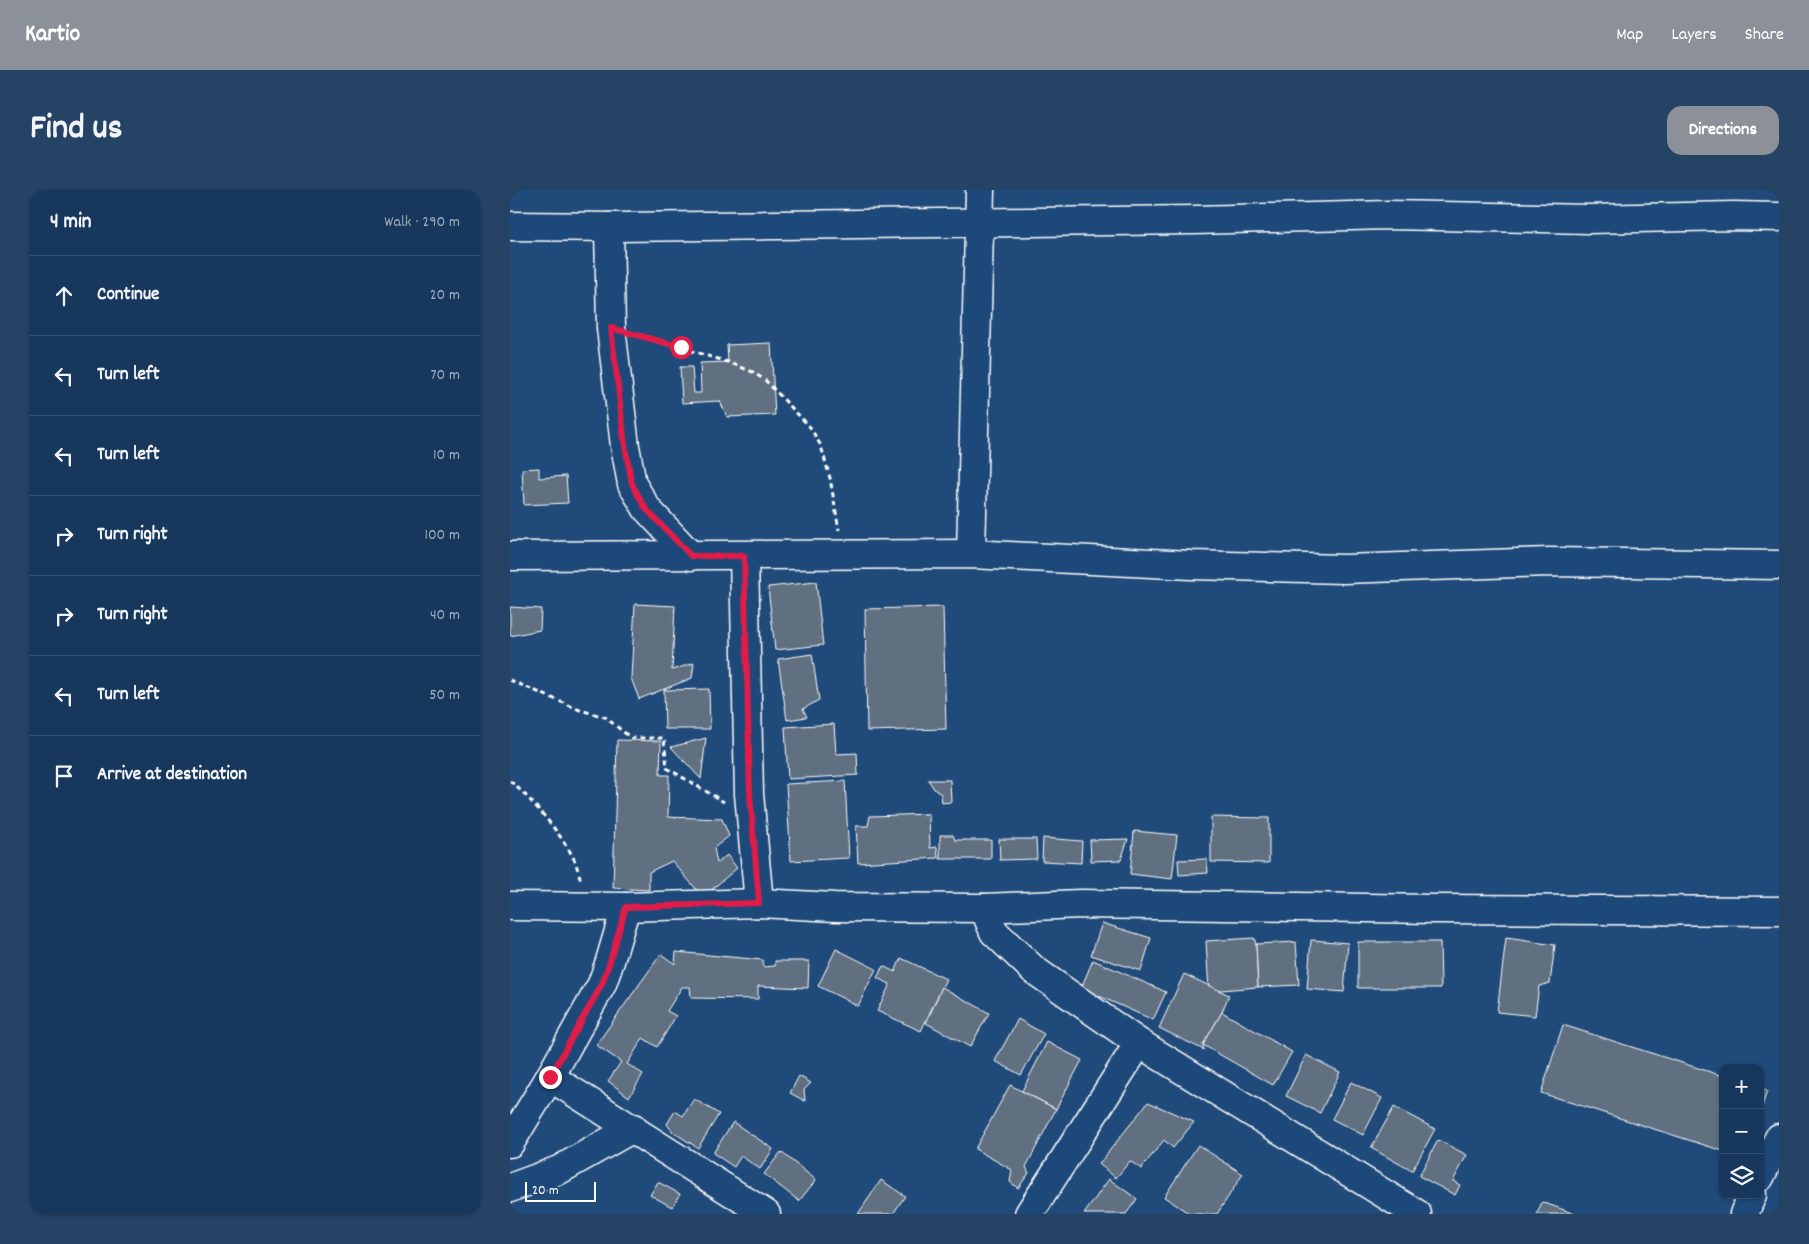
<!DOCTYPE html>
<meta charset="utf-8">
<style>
:root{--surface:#17385c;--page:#244365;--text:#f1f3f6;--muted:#9eacbb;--line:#365272;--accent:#8c9099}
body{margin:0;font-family:Dekko,sans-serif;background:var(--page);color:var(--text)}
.controls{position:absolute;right:15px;bottom:15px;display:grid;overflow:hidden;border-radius:10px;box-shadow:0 1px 4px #0004}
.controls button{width:45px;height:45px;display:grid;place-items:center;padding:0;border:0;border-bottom:1px solid var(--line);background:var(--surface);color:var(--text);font:25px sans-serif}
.scale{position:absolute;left:15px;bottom:12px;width:71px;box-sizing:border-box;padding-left:5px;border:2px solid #fff;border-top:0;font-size:14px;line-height:18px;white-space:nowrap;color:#fff;-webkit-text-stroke:4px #1f4a7a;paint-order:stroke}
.stop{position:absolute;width:15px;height:15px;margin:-11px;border:4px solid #e11d48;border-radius:50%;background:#fff}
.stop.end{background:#e11d48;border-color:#fff;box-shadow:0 1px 5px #0008}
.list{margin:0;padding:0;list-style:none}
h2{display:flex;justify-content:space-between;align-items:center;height:65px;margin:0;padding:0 20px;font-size:21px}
h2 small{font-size:16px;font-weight:400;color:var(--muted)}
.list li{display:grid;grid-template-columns:32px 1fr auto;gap:15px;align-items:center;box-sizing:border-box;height:80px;padding:0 20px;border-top:1px solid var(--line)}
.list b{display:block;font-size:19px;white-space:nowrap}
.list em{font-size:16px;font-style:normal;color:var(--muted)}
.icon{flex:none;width:28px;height:28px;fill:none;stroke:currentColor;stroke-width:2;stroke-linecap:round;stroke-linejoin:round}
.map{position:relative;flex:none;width:1269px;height:1024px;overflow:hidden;border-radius:15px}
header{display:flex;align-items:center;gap:30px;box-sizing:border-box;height:70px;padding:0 25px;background:var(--accent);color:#fff}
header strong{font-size:24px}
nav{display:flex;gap:28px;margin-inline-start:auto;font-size:18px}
.intro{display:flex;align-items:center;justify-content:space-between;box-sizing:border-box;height:120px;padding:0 30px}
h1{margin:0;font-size:35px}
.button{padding:12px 22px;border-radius:15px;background:var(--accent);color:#fff;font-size:18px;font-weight:700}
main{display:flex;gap:30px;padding:0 30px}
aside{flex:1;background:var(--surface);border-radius:15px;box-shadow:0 1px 4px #0004}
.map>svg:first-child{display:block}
.building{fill:#607080;stroke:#fff}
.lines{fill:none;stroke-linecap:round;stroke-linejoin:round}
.minor-casing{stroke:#fff;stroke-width:31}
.path{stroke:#fff;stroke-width:3;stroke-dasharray:5 4;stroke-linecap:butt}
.minor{stroke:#1f4a7a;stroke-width:28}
.route{stroke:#e11d48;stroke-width:6}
</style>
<header>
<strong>Kartio</strong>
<nav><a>Map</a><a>Layers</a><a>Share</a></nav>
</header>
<div class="intro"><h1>Find us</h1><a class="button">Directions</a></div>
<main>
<aside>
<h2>4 min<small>Walk · 290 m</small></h2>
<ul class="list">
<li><svg class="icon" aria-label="ahead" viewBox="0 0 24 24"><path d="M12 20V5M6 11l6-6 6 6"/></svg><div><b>Continue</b></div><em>20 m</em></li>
<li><svg class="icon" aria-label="left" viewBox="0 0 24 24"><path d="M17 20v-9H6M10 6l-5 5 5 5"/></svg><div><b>Turn left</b></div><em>70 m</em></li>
<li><svg class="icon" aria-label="left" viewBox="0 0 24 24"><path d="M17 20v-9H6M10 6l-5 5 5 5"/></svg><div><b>Turn left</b></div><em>10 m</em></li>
<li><svg class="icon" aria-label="right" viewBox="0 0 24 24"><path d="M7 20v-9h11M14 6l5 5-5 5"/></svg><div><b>Turn right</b></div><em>100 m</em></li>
<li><svg class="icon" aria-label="right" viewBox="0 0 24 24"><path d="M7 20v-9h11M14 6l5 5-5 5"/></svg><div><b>Turn right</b></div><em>40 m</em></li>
<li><svg class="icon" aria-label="left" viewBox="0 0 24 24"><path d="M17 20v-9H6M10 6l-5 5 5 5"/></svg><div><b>Turn left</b></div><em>50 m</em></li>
<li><svg class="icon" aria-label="arrive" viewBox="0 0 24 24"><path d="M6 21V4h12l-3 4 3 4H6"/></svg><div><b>Arrive at destination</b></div></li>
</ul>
</aside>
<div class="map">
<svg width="1269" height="1024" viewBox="0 0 1269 1024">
<rect width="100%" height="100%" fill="#1f4a7a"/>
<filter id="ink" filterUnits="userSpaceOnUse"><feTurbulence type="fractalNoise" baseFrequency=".02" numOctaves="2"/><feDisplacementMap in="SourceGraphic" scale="10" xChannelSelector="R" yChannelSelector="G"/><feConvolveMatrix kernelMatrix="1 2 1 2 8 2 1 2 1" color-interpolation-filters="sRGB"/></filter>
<g filter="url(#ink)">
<!-- building -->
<g class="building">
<polygon points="261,153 265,225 217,227 210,211 172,213 170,177 182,177 184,203 191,203 190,173 218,172 217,155"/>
<polygon points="29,278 29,288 56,286 58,313 14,315 12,279"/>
<polygon points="306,392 313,455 265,460 258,397"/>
<polygon points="125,414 165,416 162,480 184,473 182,488 129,509 121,488"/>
<polygon points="0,417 31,419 30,440 0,446"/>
<polygon points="433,417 436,539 357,541 355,419"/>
<polygon points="302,464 309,510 293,519 297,527 277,530 268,469"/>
<polygon points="199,499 200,539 155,539 154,500"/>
<polygon points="324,534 326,564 347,563 348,585 278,589 275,537"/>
<polygon points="196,548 191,589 161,557"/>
<polygon points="107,550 151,551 150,585 159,585 158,627 212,629 219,646 204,658 207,673 217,665 227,678 193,707 162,671 139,682 139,700 103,698"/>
<polygon points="418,590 440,590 441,612 432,613 431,604 425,600"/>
<polygon points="335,591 339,668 281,671 276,594"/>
<polygon points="419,624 420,658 427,657 428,668 348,673 346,636 358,636 360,626"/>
<polygon points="701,627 759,628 759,673 701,672"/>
<polygon points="624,641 667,645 662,689 620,684"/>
<polygon points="430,645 443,645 445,650 481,650 481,669 430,669"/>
<polygon points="533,648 572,651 571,673 532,671"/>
<polygon points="489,649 526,649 527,669 490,670"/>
<polygon points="618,649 611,670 581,671 580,650"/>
<polygon points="697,669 698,683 669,685 668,670"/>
<polygon points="592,733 641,748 631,781 581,765"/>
<polygon points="744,748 746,754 748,797 699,801 696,751"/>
<polygon points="996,748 1045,755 1040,793 1029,796 1025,826 987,822"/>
<polygon points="801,750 838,753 834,802 797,799"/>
<polygon points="786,752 789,795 748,797 746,754"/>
<polygon points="848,752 930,752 931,798 848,798"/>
<polygon points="326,759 366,779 348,816 308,796"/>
<polygon points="166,762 253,770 253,777 265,776 265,771 299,771 298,798 248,796 248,809 181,808 180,797 172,797 157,821 166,826 147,857 133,848 117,874 133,884 119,907 98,891 111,872 86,855 151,764 165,774"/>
<polygon points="391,768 436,789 411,841 367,821 380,794 367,788 373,776 385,782"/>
<polygon points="583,770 656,802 643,830 571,798"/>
<polygon points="674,784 719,805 712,822 693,855 694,860 649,838"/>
<polygon points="432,797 479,823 460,857 416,833"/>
<polygon points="712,822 782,862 763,895 693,855"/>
<polygon points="508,829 534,844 511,885 485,871"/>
<polygon points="1053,835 1213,886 1213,961 1031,903"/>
<polygon points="537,852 572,870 546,919 512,901"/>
<polygon points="796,865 830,882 810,923 776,906"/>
<polygon points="289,886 301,893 294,900 295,911 280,903"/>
<polygon points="841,892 872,908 853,945 822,929"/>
<polygon points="500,895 546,919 516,977 519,983 508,998 500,992 502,980 465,959"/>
<polygon points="1250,898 1257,901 1250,923"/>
<polygon points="184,909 209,924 188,958 163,942 157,934 165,921 173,926"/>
<polygon points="638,912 684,932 663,958 654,950 631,979 620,971 606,988 589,974"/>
<polygon points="884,917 925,939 902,981 861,958"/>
<polygon points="223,932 263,959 250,979 231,966 224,977 203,963"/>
<polygon points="928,950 957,965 943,991 950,995 945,1005 909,986"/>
<polygon points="688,955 733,984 707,1024 680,1024 654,1007"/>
<polygon points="271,962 306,990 289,1011 254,984"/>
<polygon points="599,989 627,1009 616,1024 574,1024"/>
<polygon points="371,990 395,1006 383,1024 348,1024"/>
<polygon points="148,992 170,1004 162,1017 140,1005"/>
<polygon points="1032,1012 1065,1024 1027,1024"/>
</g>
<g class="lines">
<!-- minor casing -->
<g class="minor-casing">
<g id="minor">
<polyline points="0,36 107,37 685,30 879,25 1078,29 1224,26 1269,27"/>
<polyline points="99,37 101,138 115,256 122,294 137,319 181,366"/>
<polyline points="461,364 470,0"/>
<polyline points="0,366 461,364 681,375 834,379 1039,372 1269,375"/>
<polyline points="234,366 239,604 249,713"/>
<polyline points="0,716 116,717 249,713 325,717 474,718 570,714 924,719 1269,721"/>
<polyline points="474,718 484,742 524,780 629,853 907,1024"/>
<polyline points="40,887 256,1024"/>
<polyline points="0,953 40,887 92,794 100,771 116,717"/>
<polyline points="1250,987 1269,948"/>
<polyline points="0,998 49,980 123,938"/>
<polyline points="519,1024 629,853"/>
<polyline points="1234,1024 1242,1005"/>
</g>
</g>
<!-- path -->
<g class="path">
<polyline points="128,145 218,172 243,182 256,191 300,237 311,256 320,288 329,340"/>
<polyline points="0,490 70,520 95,527 121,548 154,548 157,578 214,612"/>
<path d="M0 591C21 608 52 645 64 669 67 676 69 684 71 691"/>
</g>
<!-- minor -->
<use href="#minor" class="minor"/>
</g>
</g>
<g class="lines" filter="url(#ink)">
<!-- route -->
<polyline class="route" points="40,887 92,794 100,771 116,717 249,713 240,604 234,366 181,366 136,319 122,294 115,256 101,138 171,157"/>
</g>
</svg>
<div class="controls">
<button>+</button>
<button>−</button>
<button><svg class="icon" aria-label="layers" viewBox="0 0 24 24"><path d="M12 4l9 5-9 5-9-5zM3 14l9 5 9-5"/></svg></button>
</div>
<div class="scale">20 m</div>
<div class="stop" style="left:171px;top:157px"></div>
<div class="stop end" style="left:40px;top:887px"></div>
</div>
</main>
